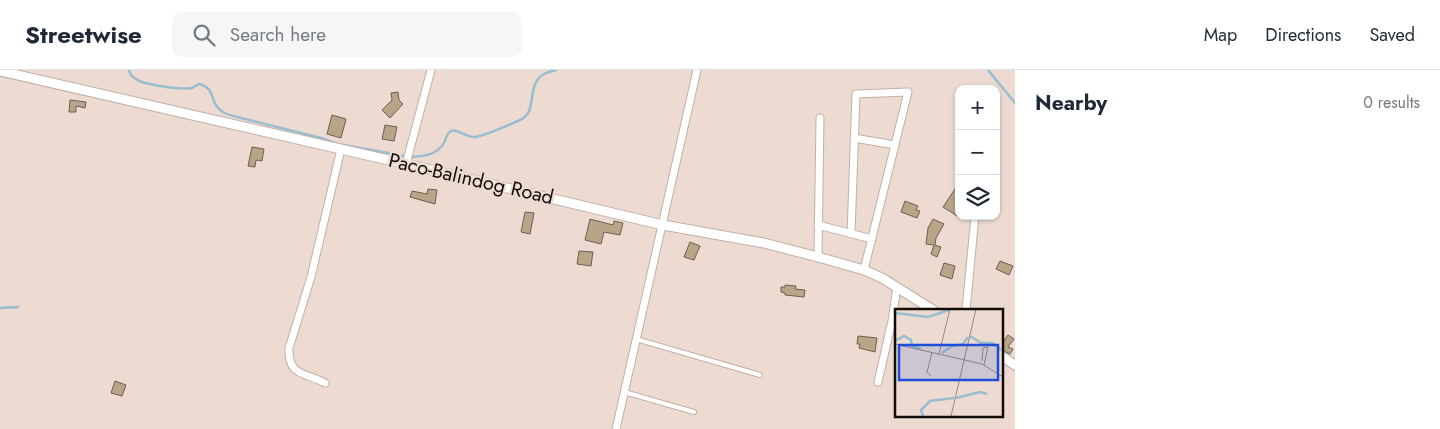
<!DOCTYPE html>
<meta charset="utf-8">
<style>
:root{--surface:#fff;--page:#f6f6f7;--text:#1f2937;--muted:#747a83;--line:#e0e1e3}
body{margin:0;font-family:Jost,sans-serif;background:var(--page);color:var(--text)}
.controls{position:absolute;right:15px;top:15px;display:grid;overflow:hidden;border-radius:10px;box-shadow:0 1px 4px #0004}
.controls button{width:45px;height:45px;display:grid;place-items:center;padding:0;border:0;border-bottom:1px solid var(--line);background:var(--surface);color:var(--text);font:25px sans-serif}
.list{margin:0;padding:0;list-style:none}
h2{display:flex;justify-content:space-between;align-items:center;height:65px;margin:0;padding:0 20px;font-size:21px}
h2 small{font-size:16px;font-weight:400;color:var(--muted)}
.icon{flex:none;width:28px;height:28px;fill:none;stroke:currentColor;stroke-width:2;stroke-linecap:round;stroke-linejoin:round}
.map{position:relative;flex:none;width:1015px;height:359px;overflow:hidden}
header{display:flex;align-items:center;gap:30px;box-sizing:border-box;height:70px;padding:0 25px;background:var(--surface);border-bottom:1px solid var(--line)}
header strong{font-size:24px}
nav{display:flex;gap:28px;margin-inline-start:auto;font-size:18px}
.search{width:350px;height:45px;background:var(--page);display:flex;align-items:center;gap:12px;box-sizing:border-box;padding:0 18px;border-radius:10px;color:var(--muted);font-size:19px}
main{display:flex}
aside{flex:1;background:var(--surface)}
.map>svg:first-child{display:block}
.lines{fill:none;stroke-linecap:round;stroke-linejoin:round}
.stream{stroke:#99bcce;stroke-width:2.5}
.building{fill:#b9a488;stroke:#6a6053}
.service-casing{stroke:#c1b0a6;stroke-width:6}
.minor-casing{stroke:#c1b0a6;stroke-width:9}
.tertiary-casing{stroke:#c1b0a6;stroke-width:11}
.service{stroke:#fff;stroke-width:4}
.minor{stroke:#fff;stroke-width:7}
.tertiary{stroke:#fff;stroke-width:9}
.labels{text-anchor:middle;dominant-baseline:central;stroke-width:4.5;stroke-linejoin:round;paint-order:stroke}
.street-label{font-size:20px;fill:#130d09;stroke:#eddbd1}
.inset-river{fill:none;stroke:#99bcce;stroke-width:2.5}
.inset-road{fill:none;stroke:#968981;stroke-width:1}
.view{fill:#1d4ed8;fill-opacity:0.15;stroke:#1d4ed8;stroke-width:2.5}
.inset-edge{fill:none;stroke:#130d09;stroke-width:2.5}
</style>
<header>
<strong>Streetwise</strong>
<div class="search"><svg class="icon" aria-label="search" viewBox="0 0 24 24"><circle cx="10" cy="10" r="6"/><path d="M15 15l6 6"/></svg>Search here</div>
<nav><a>Map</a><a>Directions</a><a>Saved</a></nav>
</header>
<main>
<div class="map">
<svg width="1015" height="359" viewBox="0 0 1015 359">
<rect width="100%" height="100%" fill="#eddbd1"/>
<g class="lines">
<!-- stream -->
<g class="stream">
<path d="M129 0C130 4 132 7 136 9 144 15 182 20 192 18 194 17 197 15 199 14 215 18 210 29 218 38 223 44 230 45 237 47L321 68 338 74 405 86"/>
<polyline points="988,0 1015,33"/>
<path d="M412 87C425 86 438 85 445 71 446 67 447 63 451 61 456 58 467 68 476 67 487 65 509 55 520 50 524 48 527 46 529 41 534 29 530 12 544 4 547 2 552 1 556 0"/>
<polyline points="0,238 18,237"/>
</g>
</g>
<!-- building -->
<g class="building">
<polygon points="398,22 399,30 403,34 390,48 382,40 392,30 391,23"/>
<polygon points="70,30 86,32 85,38 76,36 76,42 69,42"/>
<polygon points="332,45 346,49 341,68 327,64"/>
<polygon points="385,55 397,57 394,71 382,69"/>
<polygon points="252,77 264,79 262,91 256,90 255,97 248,96"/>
<polygon points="959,113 959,147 943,137"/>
<polygon points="428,119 437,120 435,134 410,127 412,121 427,124"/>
<polygon points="905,131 918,136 916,140 920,141 917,148 901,142"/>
<polygon points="525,142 534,143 530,164 521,162"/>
<polygon points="590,149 613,155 614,151 623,153 620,165 604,162 601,174 585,170"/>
<polygon points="933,149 944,154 936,168 935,175 941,177 937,187 931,184 934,175 926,174 928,158"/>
<polygon points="690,172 700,176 694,190 684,187"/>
<polygon points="579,181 593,182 591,196 577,194"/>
<polygon points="1000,191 1013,196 1009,205 996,199"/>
<polygon points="944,193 955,196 952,209 940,205"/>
<polygon points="785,215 796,216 795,219 805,220 804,227 785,225 785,223 781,222 781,217 785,217"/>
<polygon points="1008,265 1014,269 1008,277 1013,279 1010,284 1001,280 1001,276 1004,272 1003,272"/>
<polygon points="858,266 877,268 875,282 859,278 860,274 857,274"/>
<polygon points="115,311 126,315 122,326 111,323"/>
</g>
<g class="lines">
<!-- service casing -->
<g class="service-casing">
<g id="service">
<polyline points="636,269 760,305"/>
<polyline points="624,322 694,342"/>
</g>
</g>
<!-- minor casing -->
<g class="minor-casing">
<g id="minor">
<polyline points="854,68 895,75"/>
<polyline points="406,94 431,0"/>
<polyline points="818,155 872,169"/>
<polyline points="851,164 856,24 908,22 864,200"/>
<polyline points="818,187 820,48"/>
<polyline points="966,240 975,146"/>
<polyline points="878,312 892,251 897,217"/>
<path d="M325 313C305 302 288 307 289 278L311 207 341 79"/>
<polyline points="616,359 697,0"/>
</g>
</g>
<!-- tertiary casing -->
<g class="tertiary-casing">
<g id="tertiary">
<polyline points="0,1 406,94 663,155 764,173 818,187 864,200 882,208 933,240"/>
<polyline points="1001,286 1015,295"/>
</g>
</g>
<!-- service -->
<use href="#service" class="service"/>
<!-- minor -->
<use href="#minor" class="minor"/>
<!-- tertiary -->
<use href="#tertiary" class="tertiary"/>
</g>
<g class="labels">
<!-- street labels -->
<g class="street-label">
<text transform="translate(471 109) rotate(13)">Paco-Balindog Road</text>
</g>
</g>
<!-- overview -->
<g transform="translate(895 239)">
<rect width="108" height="108" fill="#eddbd1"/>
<path class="inset-river" d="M0 4 33 8 54 1M75 27 86 34H98L106 41M0 32 9 27 16 31 17 37 26 40M47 44 57 37 68 35 73 28M61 89 85 83 92 85M28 107 26 101 35 92 59 89"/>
<path class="inset-road" d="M0 35 87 55 108 68M44 45 55 0M87 52 88 39 93 38 89 56M36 67 32 63 37 44M56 107 81 0"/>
<path class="view" d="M4 36H103V71H4Z"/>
<rect width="108" height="108" class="inset-edge"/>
</g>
</svg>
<div class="controls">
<button>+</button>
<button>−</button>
<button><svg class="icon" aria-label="layers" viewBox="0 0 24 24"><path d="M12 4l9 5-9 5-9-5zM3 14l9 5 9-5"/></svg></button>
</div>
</div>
<aside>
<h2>Nearby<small>0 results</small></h2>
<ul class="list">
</ul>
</aside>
</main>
